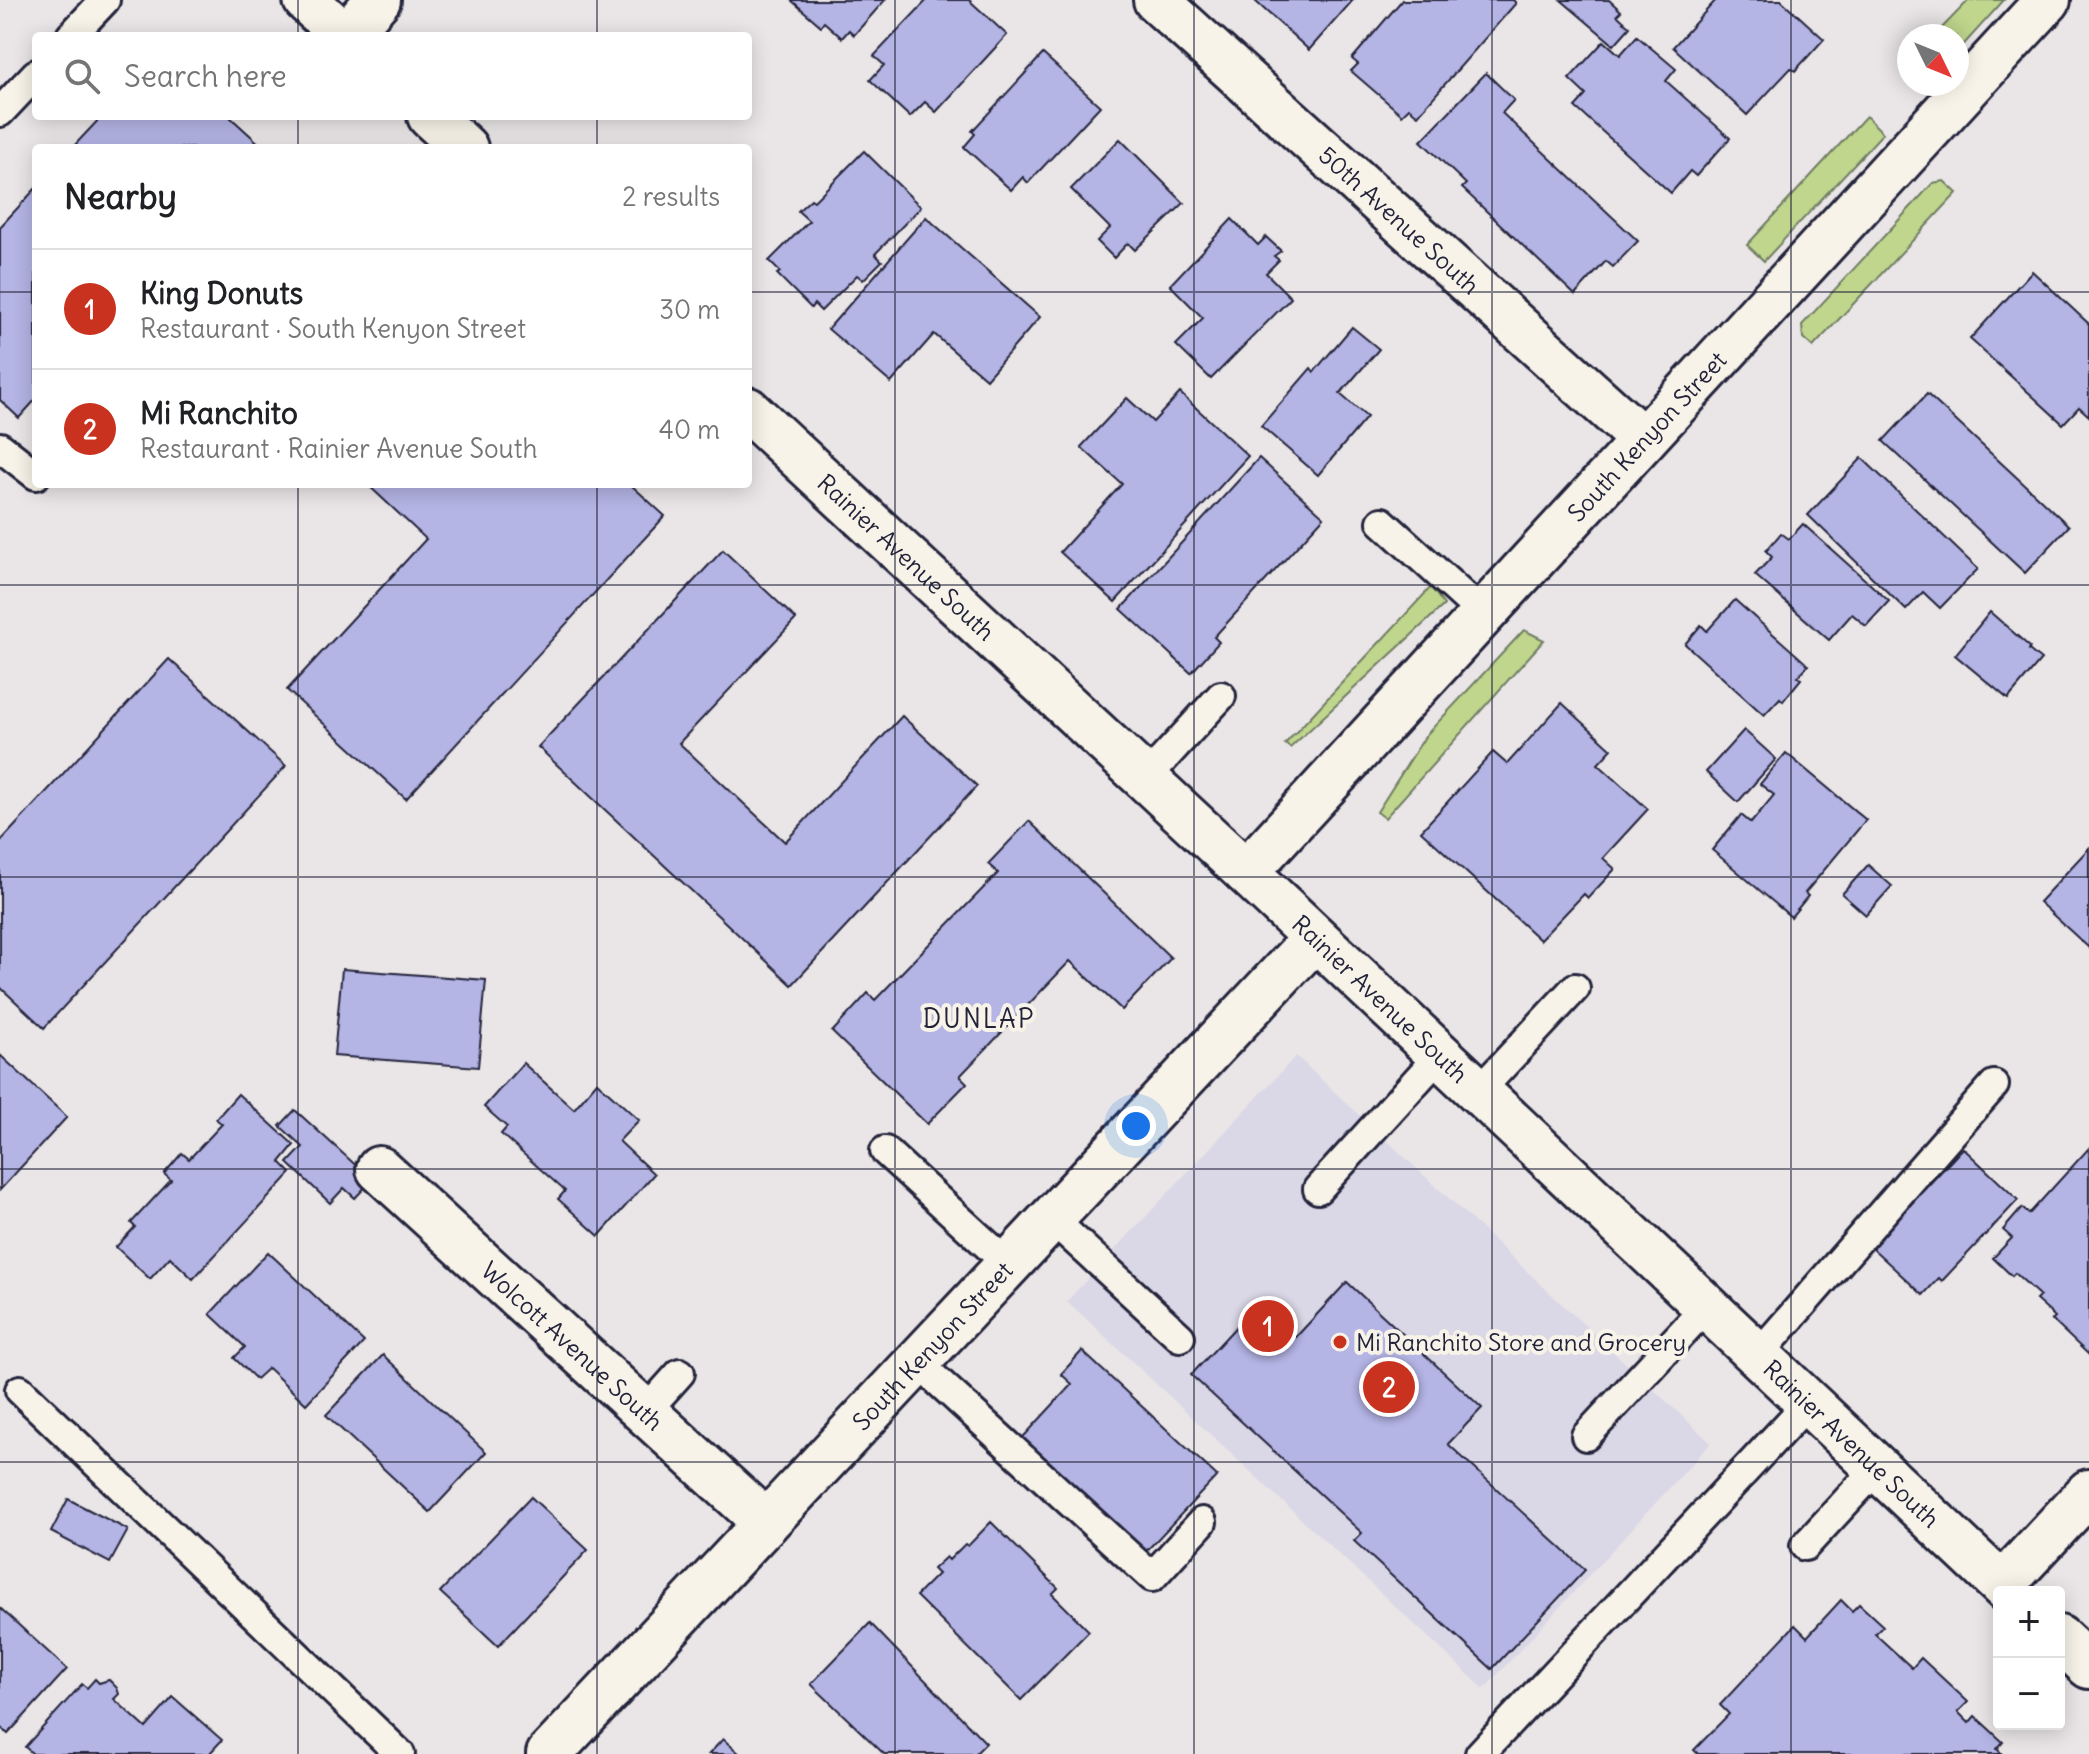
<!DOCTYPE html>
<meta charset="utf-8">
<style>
:root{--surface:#fff;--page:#f6f6f6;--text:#202124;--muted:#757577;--line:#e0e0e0;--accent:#c8321e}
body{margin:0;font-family:Delius,sans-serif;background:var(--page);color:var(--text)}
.controls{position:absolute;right:24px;bottom:24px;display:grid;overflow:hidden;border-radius:8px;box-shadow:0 4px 20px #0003}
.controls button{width:72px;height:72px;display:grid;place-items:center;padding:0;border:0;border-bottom:2px solid var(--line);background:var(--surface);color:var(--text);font:40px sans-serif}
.compass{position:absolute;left:1897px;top:24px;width:72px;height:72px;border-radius:50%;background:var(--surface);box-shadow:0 4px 20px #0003;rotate:133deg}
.you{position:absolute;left:1136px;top:1126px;width:28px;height:28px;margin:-20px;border:6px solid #fff;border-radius:50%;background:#1a73e8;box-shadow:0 0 0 12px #1a73e833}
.badge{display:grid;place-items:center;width:52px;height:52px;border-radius:50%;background:var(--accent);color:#fff;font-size:26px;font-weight:700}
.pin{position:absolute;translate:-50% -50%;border:4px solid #fff;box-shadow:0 2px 8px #0006}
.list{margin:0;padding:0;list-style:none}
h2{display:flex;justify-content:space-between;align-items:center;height:104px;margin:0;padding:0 32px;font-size:34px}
h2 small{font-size:26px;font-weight:400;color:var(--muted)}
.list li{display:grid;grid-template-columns:52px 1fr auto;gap:24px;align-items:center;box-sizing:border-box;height:120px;padding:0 32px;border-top:2px solid var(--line)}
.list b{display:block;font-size:30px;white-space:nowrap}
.list p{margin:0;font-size:26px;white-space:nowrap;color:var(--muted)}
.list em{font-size:26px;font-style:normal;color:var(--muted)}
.icon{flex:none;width:44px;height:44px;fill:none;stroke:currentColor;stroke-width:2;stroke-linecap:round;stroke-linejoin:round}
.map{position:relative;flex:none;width:2089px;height:1754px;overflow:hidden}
.search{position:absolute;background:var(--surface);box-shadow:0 4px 20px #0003;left:32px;top:32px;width:720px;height:88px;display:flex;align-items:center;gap:20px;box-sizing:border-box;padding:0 28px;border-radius:8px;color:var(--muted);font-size:30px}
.panel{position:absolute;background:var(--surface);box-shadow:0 4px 20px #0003;left:32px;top:144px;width:720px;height:344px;border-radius:8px}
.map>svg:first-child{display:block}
.built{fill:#dad7e6}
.green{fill:#bfd68c;stroke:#707c64;stroke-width:2}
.building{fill:#b4b4e5;stroke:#22223b;stroke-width:2}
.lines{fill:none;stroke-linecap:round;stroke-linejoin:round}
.service-casing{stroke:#22223b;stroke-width:34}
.minor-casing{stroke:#22223b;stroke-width:50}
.primary-casing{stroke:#22223b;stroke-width:50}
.service{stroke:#f7f3e8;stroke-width:28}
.minor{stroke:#f7f3e8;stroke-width:44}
.primary{stroke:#f7f3e8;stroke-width:44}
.grid{fill:none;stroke:#22223b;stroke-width:2;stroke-opacity:0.55}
.poi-dot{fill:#c8321e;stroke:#f7f3e8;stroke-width:3}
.labels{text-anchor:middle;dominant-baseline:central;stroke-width:8;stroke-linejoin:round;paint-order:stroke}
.street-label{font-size:24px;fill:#22223b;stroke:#f7f3e8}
.poi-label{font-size:24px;fill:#22223b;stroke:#f7f3e8;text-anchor:start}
.neighbourhood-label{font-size:26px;letter-spacing:2px;fill:#22223b;stroke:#f7f3e8}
</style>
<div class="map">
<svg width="2089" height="1754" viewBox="0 0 2089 1754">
<rect width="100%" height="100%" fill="#eae6e7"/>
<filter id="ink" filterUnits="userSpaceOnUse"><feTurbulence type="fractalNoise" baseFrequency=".0125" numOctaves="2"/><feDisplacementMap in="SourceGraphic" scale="16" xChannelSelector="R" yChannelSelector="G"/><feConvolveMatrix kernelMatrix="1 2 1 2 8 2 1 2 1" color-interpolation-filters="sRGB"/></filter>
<g filter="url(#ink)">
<!-- built -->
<polygon class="built" points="1296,1056 1711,1443 1484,1689 1067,1301"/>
<!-- green -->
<g class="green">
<polygon points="1969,0 2004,0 1957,52 1957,36 1934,36"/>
<polygon points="1866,116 1883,133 1764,261 1747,245"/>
<polygon points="1944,181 1957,193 1813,347 1803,338 1802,325 1933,183"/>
<polygon points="1431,587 1444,605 1290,748 1285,744"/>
<polygon points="1524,630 1544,640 1385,818 1377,812 1426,735"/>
</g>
<!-- building -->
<g class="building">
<polygon points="791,0 885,0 854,35 849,30 842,38 824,22 821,26"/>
<polygon points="927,0 969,0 1007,35 936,112 925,102 910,117 870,80 884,65 874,56"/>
<polygon points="1254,0 1353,0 1309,50"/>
<polygon points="1402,0 1513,0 1516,3 1418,115 1409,108 1402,115 1351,71 1358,64 1352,59"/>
<polygon points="1561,0 1609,0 1621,11 1617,15 1630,27 1614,45"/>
<polygon points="1716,0 1781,0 1824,39 1795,71 1791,68 1747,115 1673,47"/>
<polygon points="1637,36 1676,69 1666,81 1730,138 1696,176 1690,171 1671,193 1575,107 1586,95 1569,79 1604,41 1620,55"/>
<polygon points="1043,54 1100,106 1028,183 1023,177 1011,190 964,147 975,134 972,131"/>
<polygon points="1486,73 1514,100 1502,113 1638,241 1613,267 1606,261 1575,295 1462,188 1466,184 1421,141"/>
<polygon points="102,116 229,116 264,148 72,148"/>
<polygon points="1120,139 1184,203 1135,250 1128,243 1114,258 1097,241 1110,228 1071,189"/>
<polygon points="864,151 921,207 875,254 882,261 863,280 857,275 821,311 814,304 811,308 777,274 780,272 769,261 809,221 798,211 811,199 814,201"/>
<polygon points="36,188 36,399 19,418 0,400 0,227"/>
<polygon points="926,217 1040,317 986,379 934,334 891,383 828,329"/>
<polygon points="1232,219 1258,245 1266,237 1281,251 1274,256 1279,260 1266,273 1291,298 1211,379 1176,345 1203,318 1170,285"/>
<polygon points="2032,271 2089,324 2089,416 2079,407 2063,424 1970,339"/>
<polygon points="1352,327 1379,349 1340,394 1367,417 1318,475 1261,426 1311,368 1314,372"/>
<polygon points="1180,393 1248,456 1115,602 1060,552 1122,484 1081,447 1127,398 1153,422"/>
<polygon points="1927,394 2069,526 2025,573 1883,441"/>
<polygon points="1259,458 1324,517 1214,637 1219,642 1191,673 1121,609"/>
<polygon points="1862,458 1978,569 1940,608 1923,592 1906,610 1808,515"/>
<polygon points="367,484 630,484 665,516 406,799 287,690 426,539"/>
<polygon points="1803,524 1889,601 1866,626 1852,614 1829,640 1755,575 1772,557 1766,551 1781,533 1789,539"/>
<polygon points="723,550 796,619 679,743 785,842 902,716 977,786 792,985 538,747"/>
<polygon points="1735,600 1808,665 1798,677 1801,679 1783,701 1780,698 1764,715 1685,644 1701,625 1707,631"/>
<polygon points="1990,612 2030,647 2029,650 2041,660 2008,699 1955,655"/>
<polygon points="169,659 286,766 44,1028 0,987 0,842"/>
<polygon points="1562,703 1612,749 1598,764 1648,809 1603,858 1615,869 1588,898 1584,894 1540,940 1421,831 1493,752 1507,764"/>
<polygon points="1744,730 1776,759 1738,802 1706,772"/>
<polygon points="1786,753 1866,820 1805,893 1808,896 1791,917 1712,850 1741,815 1751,823 1774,795 1760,784"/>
<polygon points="1029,821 1171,958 1122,1010 1070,961 960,1076 967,1083 927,1124 832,1032 868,993 875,1000 998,873 988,864"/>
<polygon points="2089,848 2089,948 2039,902"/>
<polygon points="1868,865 1892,886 1866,915 1842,894"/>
<polygon points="342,969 486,980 478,1067 334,1056"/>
<polygon points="0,1055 67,1117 0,1190"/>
<polygon points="523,1063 574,1109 597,1082 639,1120 619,1141 654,1174 599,1236 558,1199 565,1191 501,1134 507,1127 484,1107"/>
<polygon points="238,1094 294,1145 280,1162 291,1173 193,1279 170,1257 150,1279 116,1247 135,1227 131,1223 171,1180 164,1174 182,1153 189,1159 222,1124 216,1119"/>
<polygon points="295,1110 372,1180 355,1198 344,1188 330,1203 288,1163 303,1147 280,1126"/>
<polygon points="1963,1148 2018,1200 1942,1281 1939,1278 1923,1295 1871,1247"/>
<polygon points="2089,1148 2089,1355 2052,1320 2055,1317 2036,1300 2040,1296 2015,1273 2012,1276 1993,1258 2012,1238 2003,1230 2022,1208 2029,1214"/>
<polygon points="268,1252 364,1342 306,1404 268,1368 256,1379 234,1358 245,1347 210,1314"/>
<polygon points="1347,1282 1482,1408 1448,1444 1585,1570 1492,1669 1354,1541 1362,1533 1191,1375 1259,1302 1296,1337"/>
<polygon points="1082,1351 1217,1476 1137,1561 1014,1447 1072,1384 1061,1374"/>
<polygon points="383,1355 486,1452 430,1512 326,1415"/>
<polygon points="531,1497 588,1550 498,1646 440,1592"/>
<polygon points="68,1499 128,1530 110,1563 51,1532"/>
<polygon points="991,1522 1058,1588 1052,1594 1089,1631 1021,1700 916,1596 938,1574 933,1569 946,1557 949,1560 965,1544 968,1546"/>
<polygon points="1841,1600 1852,1611 1859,1604 1883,1626 1875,1634 1912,1668 1921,1658 1968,1702 1958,1712 1969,1723 1975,1716 2003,1742 1997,1749 2002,1754 1698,1754 1694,1750 1729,1714 1720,1705 1795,1625 1807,1637"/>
<polygon points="0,1608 67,1669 8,1734 0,1727"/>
<polygon points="870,1623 986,1743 975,1754 884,1754 811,1684"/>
<polygon points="95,1679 99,1683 109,1680 117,1688 119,1694 114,1699 146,1728 173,1697 222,1740 209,1754 33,1754 25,1747 82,1684 87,1688"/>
<polygon points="723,1739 740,1754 709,1754"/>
</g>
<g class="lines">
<!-- service casing -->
<g class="service-casing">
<g id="service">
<polyline points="71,36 105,0"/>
<polyline points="0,112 36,74"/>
<polyline points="0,447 36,475"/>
<polyline points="1382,522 1483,614"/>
<polyline points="1145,779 1221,696"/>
<polyline points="1479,1091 1575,988"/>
<polyline points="885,1151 1008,1264"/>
<polyline points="1318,1189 1440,1055"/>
<polyline points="1051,1218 1180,1337"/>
<polyline points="1758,1355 1994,1085"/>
<polyline points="917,1362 1152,1577 1202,1522"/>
<polyline points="20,1390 400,1754"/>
<polyline points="646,1411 680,1373"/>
<polyline points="1586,1436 1707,1306"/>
<polyline points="1805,1546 1878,1467"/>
<polyline points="1480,1754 1809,1402"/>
</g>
</g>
<!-- minor casing -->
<g class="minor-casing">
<g id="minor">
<path id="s1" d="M1156 0 1643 440"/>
<polyline points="346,36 378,0"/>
<path id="s2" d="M1246 872 2048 0"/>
<path id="s3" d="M379 1169 766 1523"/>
<polyline points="2002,1585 2089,1492"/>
<path id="s4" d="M549 1754 1315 938"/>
</g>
</g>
<!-- primary casing -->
<g class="primary-casing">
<g id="primary">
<polyline points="306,0 344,36"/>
<polyline points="430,116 465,148"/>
<path id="s5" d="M748 410 1246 872 2009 1592"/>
<polyline points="2059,1638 2089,1666"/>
</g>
</g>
<!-- service -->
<use href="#service" class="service"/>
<!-- minor -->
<use href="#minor" class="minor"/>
<!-- primary -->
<use href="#primary" class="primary"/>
</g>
</g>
<!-- grid -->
<path class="grid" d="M298 0V36M597 0V36M895 0V1754M1194 0V1754M1492 0V1754M1791 0V1754M298 116V148M597 116V148M0 292H36M748 292H2089M298 484V1754M597 484V1754M0 585H2089M0 877H2089M0 1169H2089M0 1462H2089"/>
<!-- markers -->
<circle class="poi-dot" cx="1340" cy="1342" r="8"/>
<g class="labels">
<!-- street labels -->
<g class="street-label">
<text stroke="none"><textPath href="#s1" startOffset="328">50th Avenue South</textPath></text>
<text stroke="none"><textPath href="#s2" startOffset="592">South Kenyon Street</textPath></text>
<text stroke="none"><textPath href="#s5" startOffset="216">Rainier Avenue South</textPath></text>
<text stroke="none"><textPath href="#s5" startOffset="864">Rainier Avenue South</textPath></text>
<text stroke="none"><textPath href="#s3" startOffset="262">Wolcott Avenue South</textPath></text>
<text stroke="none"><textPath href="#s4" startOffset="560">South Kenyon Street</textPath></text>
<text stroke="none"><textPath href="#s5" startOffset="1512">Rainier Avenue South</textPath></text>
</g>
<!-- poi labels -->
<g class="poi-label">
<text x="1356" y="1342">Mi Ranchito Store and Grocery</text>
</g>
<!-- neighbourhood labels -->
<g class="neighbourhood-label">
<text x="979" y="1018">DUNLAP</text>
</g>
</g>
</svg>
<div class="controls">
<button>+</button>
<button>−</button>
</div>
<svg class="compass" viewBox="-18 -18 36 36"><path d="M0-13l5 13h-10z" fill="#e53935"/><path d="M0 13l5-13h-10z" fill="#757577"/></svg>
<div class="you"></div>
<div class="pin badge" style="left:1268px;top:1326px">1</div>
<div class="pin badge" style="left:1389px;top:1387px">2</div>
<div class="search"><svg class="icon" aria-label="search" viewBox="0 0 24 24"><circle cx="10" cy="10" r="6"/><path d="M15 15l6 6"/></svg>Search here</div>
<section class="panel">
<h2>Nearby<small>2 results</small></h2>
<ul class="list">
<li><span class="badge">1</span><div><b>King Donuts</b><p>Restaurant · South Kenyon Street</p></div><em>30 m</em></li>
<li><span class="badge">2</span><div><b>Mi Ranchito</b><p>Restaurant · Rainier Avenue South</p></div><em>40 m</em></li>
</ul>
</section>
</div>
